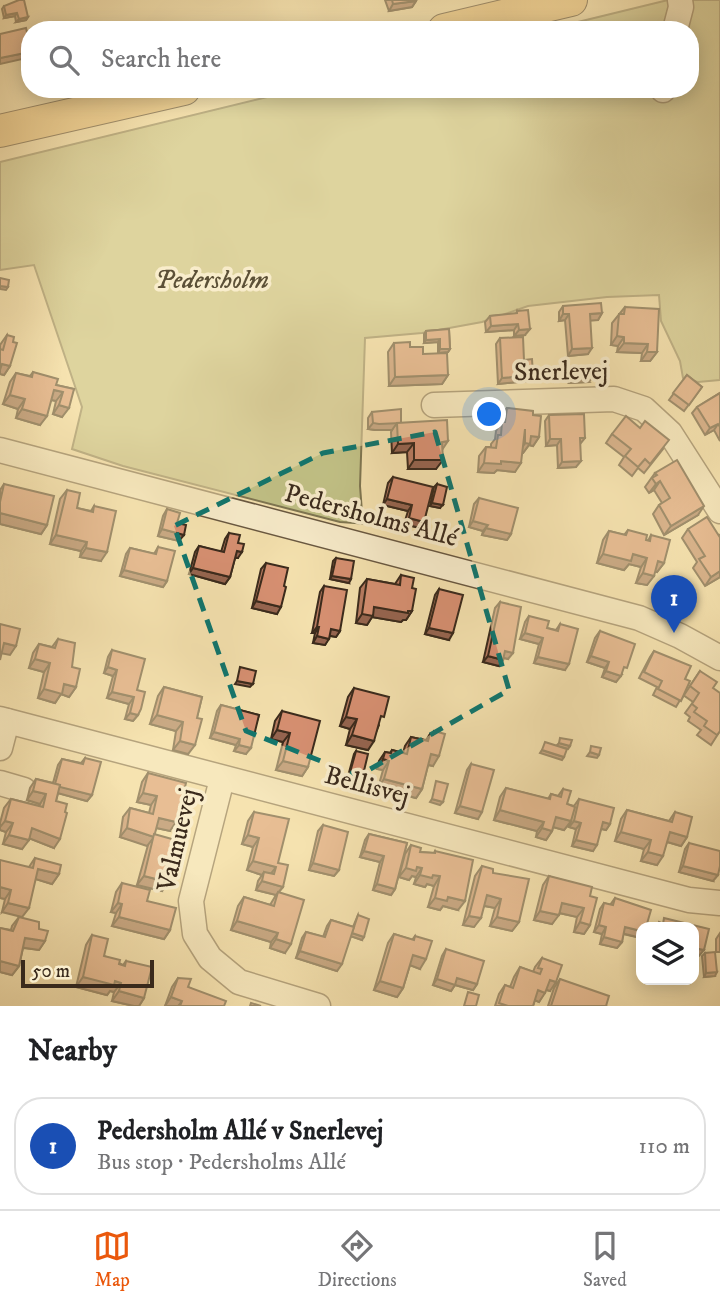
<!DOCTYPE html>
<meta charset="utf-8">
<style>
:root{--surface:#fff;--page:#f2f2f2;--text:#202124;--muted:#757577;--line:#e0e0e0;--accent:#ea580c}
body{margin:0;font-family:"IM FELL DW Pica",serif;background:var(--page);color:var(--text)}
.controls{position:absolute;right:21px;bottom:21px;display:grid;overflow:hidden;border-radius:14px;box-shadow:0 4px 18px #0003}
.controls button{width:63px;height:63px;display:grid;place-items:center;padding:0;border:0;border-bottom:2px solid var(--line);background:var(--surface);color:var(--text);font:35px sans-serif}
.scale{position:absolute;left:21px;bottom:18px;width:133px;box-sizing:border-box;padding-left:7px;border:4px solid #3a2a1c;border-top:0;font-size:19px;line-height:24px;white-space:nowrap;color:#3a2a1c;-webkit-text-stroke:5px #f9edcc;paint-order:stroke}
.you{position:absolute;left:490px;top:415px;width:24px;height:24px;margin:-18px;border:5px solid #fff;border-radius:50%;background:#1a73e8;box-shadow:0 0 0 10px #1a73e833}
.badge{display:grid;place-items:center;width:46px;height:46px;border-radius:50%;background:var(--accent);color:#fff;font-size:23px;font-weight:700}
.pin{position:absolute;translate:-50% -58px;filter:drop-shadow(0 2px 4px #0008)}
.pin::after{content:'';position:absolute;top:37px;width:24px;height:21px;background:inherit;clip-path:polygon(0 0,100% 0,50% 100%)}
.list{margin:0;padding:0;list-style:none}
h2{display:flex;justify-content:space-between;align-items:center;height:91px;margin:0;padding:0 28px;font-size:30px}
h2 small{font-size:23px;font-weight:400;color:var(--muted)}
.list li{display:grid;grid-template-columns:46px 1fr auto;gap:21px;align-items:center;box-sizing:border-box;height:98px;margin:0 14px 14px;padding:0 14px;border:2px solid var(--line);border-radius:28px}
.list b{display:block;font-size:26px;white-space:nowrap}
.list p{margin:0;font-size:23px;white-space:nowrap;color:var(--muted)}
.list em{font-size:23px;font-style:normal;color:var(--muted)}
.icon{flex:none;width:38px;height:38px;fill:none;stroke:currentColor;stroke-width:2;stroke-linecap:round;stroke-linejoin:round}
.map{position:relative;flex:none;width:720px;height:1006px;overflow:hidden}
.search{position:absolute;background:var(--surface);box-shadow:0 4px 18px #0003;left:21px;right:21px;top:21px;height:77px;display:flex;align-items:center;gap:18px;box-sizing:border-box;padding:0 24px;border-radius:28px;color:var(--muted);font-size:26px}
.sheet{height:203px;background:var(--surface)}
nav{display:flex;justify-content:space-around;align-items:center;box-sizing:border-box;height:98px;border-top:2px solid var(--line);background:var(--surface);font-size:19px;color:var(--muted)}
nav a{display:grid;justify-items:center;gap:4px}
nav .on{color:var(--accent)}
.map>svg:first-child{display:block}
.green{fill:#c2c287;stroke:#7e7652;stroke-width:2}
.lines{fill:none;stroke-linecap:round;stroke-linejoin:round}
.minor-casing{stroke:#695841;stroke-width:27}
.major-casing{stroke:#3a2a1c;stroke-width:34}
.minor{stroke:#f9edcc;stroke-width:24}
.major{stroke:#ebc278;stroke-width:32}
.wall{fill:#b97c62;stroke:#3a2a1c;stroke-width:2}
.shaded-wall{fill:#966550;stroke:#3a2a1c;stroke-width:2}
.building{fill:#d79072;stroke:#3a2a1c;stroke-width:2}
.marked{fill:none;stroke:#0f766e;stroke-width:5;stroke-dasharray:14 9;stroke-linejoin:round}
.labels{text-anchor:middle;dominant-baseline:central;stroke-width:7;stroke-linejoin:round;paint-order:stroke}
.park-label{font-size:26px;font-style:italic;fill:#5c5037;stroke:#f9edcc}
.street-label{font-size:26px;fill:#3a2a1c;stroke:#f9edcc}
</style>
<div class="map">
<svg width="720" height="1006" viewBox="0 0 720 1006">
<rect width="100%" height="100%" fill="#f6e3b0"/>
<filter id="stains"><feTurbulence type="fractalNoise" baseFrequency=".00286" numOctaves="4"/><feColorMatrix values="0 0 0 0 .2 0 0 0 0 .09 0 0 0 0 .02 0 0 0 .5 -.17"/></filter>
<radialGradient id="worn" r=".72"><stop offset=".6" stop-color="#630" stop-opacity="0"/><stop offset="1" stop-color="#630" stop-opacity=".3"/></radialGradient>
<!-- green -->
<polygon class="green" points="668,0 720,0 720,380 698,382 683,378 680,361 661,321 659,295 607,297 528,306 482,322 422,333 365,338 360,486 362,512 368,524 340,522 123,466 72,449 82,407 34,265 0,270 0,162 300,89 690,89 690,30 545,30"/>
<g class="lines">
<!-- minor casing -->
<g class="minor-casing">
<g id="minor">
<polyline points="675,30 681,7 680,0"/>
<polyline points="663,90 663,89"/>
<polyline points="434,405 614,399 644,409 670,433 720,511"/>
<polyline points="0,450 639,618 680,636 720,658"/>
<polyline points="0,719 689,900 720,903"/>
<polyline points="0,748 7,721"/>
<polyline points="222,779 191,901 195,934 210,958 239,982 318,1006"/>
<polyline points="0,783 24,790"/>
</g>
</g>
<!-- major casing -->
<g class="major-casing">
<g id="major">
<polyline points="444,30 571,0"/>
<polyline points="0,131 184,89"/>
</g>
</g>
<!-- minor -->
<use href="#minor" class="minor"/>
<!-- major -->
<use href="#major" class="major"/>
</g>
<!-- wall -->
<g class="wall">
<polygon points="385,0 416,0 416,1 412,7 389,11"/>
<polygon points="4,6 28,17 26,20 16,22 15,16 4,18 2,9"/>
<polygon points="563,306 602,313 598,320 590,320 588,354 568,356 565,320 559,321 559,312"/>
<polygon points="625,307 657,352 650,361 641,361 642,353 617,352 618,346 611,345 612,323"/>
<polygon points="517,311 525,335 514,336 514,330 486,332 485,322 490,316 516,314"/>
<polygon points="449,329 450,349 448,352 438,353 438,342 424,343 424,334 426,331"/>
<polygon points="7,335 10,366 4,375 0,374 0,345"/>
<polygon points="500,338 524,360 528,381 498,384 496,344"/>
<polygon points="394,343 410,347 423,354 448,375 442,384 389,386 388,352"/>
<polygon points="571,369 589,382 569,383 568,372"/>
<polygon points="33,372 56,385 74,389 62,417 53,414 56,401 51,400 40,425 16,418 18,409 3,404 10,382 16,373 30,376"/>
<polygon points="687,375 702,387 684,411 669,400"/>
<polygon points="720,393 720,441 714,430 705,435 692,413 697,407"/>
<polygon points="507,408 533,415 539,437 533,446 529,445 523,453 522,453 515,472 497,470 494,473 478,472 479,456 486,447 491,447 491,444 495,439 496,431 499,426 500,417"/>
<polygon points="372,412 401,423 442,450 436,469 408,469 407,452 392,453 391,432 392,430 375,430 368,429 368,418"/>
<polygon points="549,415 585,438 580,444 576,467 558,468 557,445 546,446 545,421"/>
<polygon points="612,434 663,449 644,473 638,468 632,476 619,465 624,457 606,443"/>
<polygon points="655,473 698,515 664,535 653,514 659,505 662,503 654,490 649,493 645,487"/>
<polygon points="393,477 424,522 420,528 404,524 408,511 383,505 388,483"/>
<polygon points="4,484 47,525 41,534 0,524 0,490"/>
<polygon points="437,484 440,508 430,506 434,487"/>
<polygon points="67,490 77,508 91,511 94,506 101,561 80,557 81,551 50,544 60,499"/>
<polygon points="479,498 511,534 507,540 482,535 483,531 469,527 474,504"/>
<polygon points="167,509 177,523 179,541 158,536 163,516"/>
<polygon points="688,529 720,535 720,577 705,586 693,568 697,562 682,538"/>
<polygon points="628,530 646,540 648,541 651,535 664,563 657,572 655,571 647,585 636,583 641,567 629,564 624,570 597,563 603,540 609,531 624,535"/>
<polygon points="229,533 238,543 238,558 235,558 230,577 225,584 189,574 195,552 199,546 221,552 225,539"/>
<polygon points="158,547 167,581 163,587 120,576 126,554 130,548 154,554"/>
<polygon points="336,558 349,583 330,579 333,561"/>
<polygon points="266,563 284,586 277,614 252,608 261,569"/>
<polygon points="401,575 412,588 412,611 406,620 403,620 401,622 372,617 367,625 356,623 360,588 367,579 395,584"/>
<polygon points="324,586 340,631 336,637 330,636 325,645 313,643 315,633 312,633 320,592"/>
<polygon points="439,589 449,640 425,634 435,595"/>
<polygon points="500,602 508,659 504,658 499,666 483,662 495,608"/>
<polygon points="529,616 547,628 556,630 560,624 565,670 534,663 539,644 520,639 525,622"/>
<polygon points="600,631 622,674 621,674 616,682 602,677 605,668 587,662 595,638"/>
<polygon points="58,639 72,667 76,687 69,697 61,694 55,703 38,698 44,672 29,668 33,653 39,644 52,647"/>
<polygon points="112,650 137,690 138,715 133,721 125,719 129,704 107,698 113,676 104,673 108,657"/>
<polygon points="654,651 685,679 684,695 700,671 713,688 720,731 711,745 697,735 701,730 688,721 690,717 685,713 693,702 683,695 676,707 653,695 657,687 639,678 650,657"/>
<polygon points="164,687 202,697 188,754 173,750 176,731 150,724 158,696"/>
<polygon points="354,688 379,725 368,750 346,745 350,729 340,726 348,697"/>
<polygon points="221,705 259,715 246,754 234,751 236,745 210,738 217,711"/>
<polygon points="282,711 308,767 302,776 276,770 283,742 271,739 275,721"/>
<polygon points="434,731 433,766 428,765 422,789 416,798 378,788 383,770 377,769 379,761 385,752 390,753 392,750 403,753 405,746 411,737 426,740 430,734 432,735"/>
<polygon points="356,751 360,782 347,780 354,754"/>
<polygon points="85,758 92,795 87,801 58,793 56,801 54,848 29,838 22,849 3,844 6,832 0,830 0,823 4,808 11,799 39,806 40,804 27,800 30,788 36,779 53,783 58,765 62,759 81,763"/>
<polygon points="471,764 478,819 455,813 467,770"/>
<polygon points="148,773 170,831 156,828 154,835 162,891 137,885 148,845 120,837 123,817 130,808 149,813 151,805 137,802 142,782"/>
<polygon points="506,788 548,799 551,794 558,796 563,789 567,804 574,806 579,799 610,824 606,830 601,829 593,851 572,846 576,829 569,827 571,821 564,830 553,827 552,831 546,840 536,837 537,831 494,820 500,797"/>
<polygon points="627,810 669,821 675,812 687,837 681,846 667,842 657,865 641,861 644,849 615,841 621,819"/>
<polygon points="254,812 278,863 283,887 278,893 285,953 270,948 271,942 231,930 238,906 244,897 270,905 276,895 256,890 258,881 262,875 247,870 253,847 242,844 248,821"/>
<polygon points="323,825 339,870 334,876 309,870 318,831"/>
<polygon points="369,834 407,843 395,889 391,895 373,890 380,862 360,857 365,840"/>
<polygon points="689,843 713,881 679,872 685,849"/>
<polygon points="411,845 420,852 434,853 435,851 458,910 443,906 440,910 428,907 434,886 427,884 425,887 414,884 416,877 412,876 409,880 399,877 405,854"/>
<polygon points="35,858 59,874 52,884 36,879 2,912 5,899 0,898 29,867"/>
<polygon points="482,866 493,873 519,922 512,931 490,926 495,908 484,906 474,927 463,925 475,876"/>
<polygon points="549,876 590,896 590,925 584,934 574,932 577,917 559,913 552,924 534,920 543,885"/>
<polygon points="122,883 147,901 170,930 164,939 112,926 116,913 111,912 116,892"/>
<polygon points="615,898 641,938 623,934 622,942 617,948 600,944 602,934 594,932 600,909 604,903 610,905"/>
<polygon points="358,915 362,940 351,936 337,971 296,958 302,938 306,932 323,937 327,926 331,920 353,927"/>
<polygon points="19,917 39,929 45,941 39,950 23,948 19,966 12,975 0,972 0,928 11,930 12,926"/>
<polygon points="720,933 720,952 716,952 716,939"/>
<polygon points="394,934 412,940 415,936 420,969 410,965 403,988 397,997 374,990 388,943"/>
<polygon points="92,935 104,956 123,965 126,961 144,998 139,1006 134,1006 112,1001 114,992 110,991 107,995 76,987 86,945"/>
<polygon points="446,949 477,984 473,990 455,985 451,991 433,985 442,956"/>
<polygon points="705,953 715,976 704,977 702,956"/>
<polygon points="542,958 550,991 546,990 539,1002 535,1000 533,1006 495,1006 499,994 505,985 510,987 514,977 520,967 533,972 535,967"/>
<polygon points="178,978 188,987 224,1006 165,1006 172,987"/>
<polygon points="560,979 606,1006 548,1006 554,988"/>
</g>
<!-- shaded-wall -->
<g class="shaded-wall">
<polygon points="416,1 412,7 389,11 393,4"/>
<polygon points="17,13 15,16 4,18 6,15"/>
<polygon points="28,17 26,20 16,22 19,19"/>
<polygon points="30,52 27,58 0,64 0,58"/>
<polygon points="0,286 8,287 6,290 0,289"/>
<polygon points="602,313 598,320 586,321 590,314"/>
<polygon points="563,314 569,314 565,320 559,321"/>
<polygon points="518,324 514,330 486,332 491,326"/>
<polygon points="530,329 525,335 514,336 519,330"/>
<polygon points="617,336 624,337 618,346 611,345"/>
<polygon points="440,339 438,342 424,343 426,340"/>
<polygon points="624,343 648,344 642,353 617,352"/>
<polygon points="592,348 588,354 568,356 572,349"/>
<polygon points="440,349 450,349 448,352 438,353"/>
<polygon points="647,352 657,352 650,361 641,361"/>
<polygon points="2,364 10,366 4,375 0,374 0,366"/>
<polygon points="448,375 442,384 389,386 395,377"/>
<polygon points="533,375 528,381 498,384 502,378"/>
<polygon points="591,379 589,382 569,383 571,380"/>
<polygon points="54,390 63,392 56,401 47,399"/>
<polygon points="10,395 25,399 18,409 3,404"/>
<polygon points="59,405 69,408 62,417 53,414"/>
<polygon points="22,409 47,416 40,425 16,418"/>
<polygon points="373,423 397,423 392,430 375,430 368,429"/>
<polygon points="718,424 714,430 705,435 710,428"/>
<polygon points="531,436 539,437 533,446 529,445 523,453 518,452"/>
<polygon points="550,439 561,439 557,445 546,446"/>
<polygon points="448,441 442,450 442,442"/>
<polygon points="414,443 407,452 392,453 398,444"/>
<polygon points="414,460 443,460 436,469 408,469"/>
<polygon points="501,461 521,463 515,472 497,470 494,473 478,472 484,463"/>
<polygon points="581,461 576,467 558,468 562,462"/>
<polygon points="660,481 654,490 649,493 656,484"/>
<polygon points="387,499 412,505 408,511 383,505"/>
<polygon points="432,503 443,505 440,508 430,506"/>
<polygon points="704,506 698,515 664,535 671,526"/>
<polygon points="0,513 47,525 41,534 0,524"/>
<polygon points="409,518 424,522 420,528 404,524"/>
<polygon points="473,521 488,525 483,531 469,527"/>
<polygon points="486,528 511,534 507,540 482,535"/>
<polygon points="162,529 184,535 179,541 158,536"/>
<polygon points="56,535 87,542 81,551 50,544"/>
<polygon points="86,548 107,552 101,561 80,557"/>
<polygon points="237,551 242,552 238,558 232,557"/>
<polygon points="603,554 633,554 647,558 641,567 629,564 624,570 597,563"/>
<polygon points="658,561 664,563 657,572 651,570"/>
<polygon points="193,568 230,577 225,584 189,574"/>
<polygon points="124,570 167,581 163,587 120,576"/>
<polygon points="720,571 720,577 705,586 711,577"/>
<polygon points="643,573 654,576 647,585 636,583"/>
<polygon points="332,576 351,579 349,583 330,579"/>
<polygon points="256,601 281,607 277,614 252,608"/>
<polygon points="374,607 408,611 412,611 406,620 403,620 401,622 372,617 367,625 356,623 362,614"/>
<polygon points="317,627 319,627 315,633 312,633"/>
<polygon points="429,628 453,633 449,640 425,634"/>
<polygon points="331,629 340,631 336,637 326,635"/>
<polygon points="525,633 543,638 539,644 520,639"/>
<polygon points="317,636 329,639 325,645 313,643"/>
<polygon points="4,643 16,646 10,655 0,653"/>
<polygon points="505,651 513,653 508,659 501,657"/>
<polygon points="488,656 503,660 499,666 483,662"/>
<polygon points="591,656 609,662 605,668 587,662"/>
<polygon points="538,657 569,664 565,670 534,663"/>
<polygon points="35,659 50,663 44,672 29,668"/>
<polygon points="108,667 117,670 113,676 104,673"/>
<polygon points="606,671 621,676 616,682 602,677"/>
<polygon points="237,681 253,684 250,687 235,684"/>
<polygon points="64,684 76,687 69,697 61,694 55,703 38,698 44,689"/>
<polygon points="112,692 134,697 129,704 107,698"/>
<polygon points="130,713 138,715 133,721 125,719"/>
<polygon points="157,715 183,722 176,731 150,724"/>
<polygon points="346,717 357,719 350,729 340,726"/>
<polygon points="277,730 290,733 283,742 271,739"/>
<polygon points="214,732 240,739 236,745 210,738"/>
<polygon points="352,735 374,741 368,750 346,745"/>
<polygon points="180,741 195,745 188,754 173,750"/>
<polygon points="559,743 570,746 568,749 556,746"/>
<polygon points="239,745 251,748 246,754 234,751"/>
<polygon points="542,750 564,757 562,760 540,753"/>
<polygon points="590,752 599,755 597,758 587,756"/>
<polygon points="431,754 439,756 433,766 425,764"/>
<polygon points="383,759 389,761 383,770 377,769"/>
<polygon points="283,761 308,767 302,776 276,770"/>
<polygon points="349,776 362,779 360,782 347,780"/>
<polygon points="384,779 422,789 416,798 378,788"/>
<polygon points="55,785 92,795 87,801 50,791"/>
<polygon points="33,791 46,794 40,804 27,800"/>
<polygon points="143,793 157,796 151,805 137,802"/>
<polygon points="432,799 443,802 440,805 430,802"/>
<polygon points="460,806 482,812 478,819 455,813"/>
<polygon points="500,810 544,822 537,831 494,820"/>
<polygon points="556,817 571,821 564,830 549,826"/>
<polygon points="159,818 176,822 170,831 152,827"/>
<polygon points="5,821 13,823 6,832 0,830 0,827"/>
<polygon points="574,821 581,823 576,829 569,827"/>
<polygon points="603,822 610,824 606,830 598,828"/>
<polygon points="32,828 60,839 54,848 26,837"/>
<polygon points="127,828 154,837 147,846 120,837"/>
<polygon points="542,828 552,831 546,840 536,837"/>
<polygon points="621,832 651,840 644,849 615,841"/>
<polygon points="670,832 687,837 681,846 664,841"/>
<polygon points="9,835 29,840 22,849 3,844"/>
<polygon points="248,835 259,838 253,847 242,844"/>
<polygon points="576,840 597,845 593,851 572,846"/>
<polygon points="364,851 384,856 380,862 360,857"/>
<polygon points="648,852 663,856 657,865 641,861"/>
<polygon points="253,861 276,867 269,876 264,872 262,875 247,870"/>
<polygon points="313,863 339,870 334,876 309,870"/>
<polygon points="683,866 718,875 713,881 679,872"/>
<polygon points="417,867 422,868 416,877 412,876 409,880 399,877 406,868"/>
<polygon points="38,869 59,874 52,884 32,878"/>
<polygon points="420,875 433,875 440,876 434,886 427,884 425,887 414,884"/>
<polygon points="144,876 168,882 162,891 137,885"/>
<polygon points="262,881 283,887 276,895 256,890"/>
<polygon points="377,884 395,889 391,895 373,890"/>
<polygon points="0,887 11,890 5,899 0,898"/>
<polygon points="487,895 501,899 495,908 480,905"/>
<polygon points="448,897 465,901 458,910 443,906 440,910 428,907 435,898"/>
<polygon points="8,903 29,908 22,917 2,912"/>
<polygon points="118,903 122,904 116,913 111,912"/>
<polygon points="562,903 584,908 577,917 555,912"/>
<polygon points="540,911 559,915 552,924 534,920"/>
<polygon points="469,916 481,918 474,927 463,925"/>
<polygon points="119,917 170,930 164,939 112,926"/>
<polygon points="497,917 519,922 512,931 490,926"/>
<polygon points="237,921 278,933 271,942 231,930"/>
<polygon points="580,922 590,925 584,934 574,932"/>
<polygon points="599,925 606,927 602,934 594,932"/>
<polygon points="625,927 641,931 641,938 621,933"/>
<polygon points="352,933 364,937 362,940 350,936"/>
<polygon points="604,937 622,942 617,948 600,944"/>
<polygon points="25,938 45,941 39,950 19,947"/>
<polygon points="276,939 291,944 285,953 270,948"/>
<polygon points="694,948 704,950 699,956 694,955"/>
<polygon points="300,951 342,964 337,971 296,958"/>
<polygon points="413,955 426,959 420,969 407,964"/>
<polygon points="0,961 19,966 12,975 0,972"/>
<polygon points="717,972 715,976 704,977 706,973"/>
<polygon points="83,977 115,981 121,983 114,992 110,991 107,995 76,987"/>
<polygon points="457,978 477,984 473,990 455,985 451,991 433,985 437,979"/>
<polygon points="550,980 556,982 550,991 544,989"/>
<polygon points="380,981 403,988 397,997 374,990"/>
<polygon points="538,990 545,993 539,1002 532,999"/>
<polygon points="119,991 144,998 139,1006 134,1006 112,1001"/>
<polygon points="171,997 182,1001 178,1006 165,1006"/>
</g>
<!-- building -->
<g class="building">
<polygon points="19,0 24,0 28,17 19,19 17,13 6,15 4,6"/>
<polygon points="392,0 416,0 416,1 393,4"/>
<polygon points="26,28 30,45 30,52 0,58 0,34"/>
<polygon points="0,278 9,280 8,287 0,286"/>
<polygon points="601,303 602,313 590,314 592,348 572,349 569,314 563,314 563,306"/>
<polygon points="625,307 659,309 657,352 647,352 648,344 624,343 624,337 617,336 619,314 624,314"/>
<polygon points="528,310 530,329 519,330 518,324 491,326 490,316 517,313 517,311"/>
<polygon points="449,329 450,349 440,349 440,339 426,340 426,331"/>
<polygon points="7,335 14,337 13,342 17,343 10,366 2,364 0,370 0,349 3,350"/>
<polygon points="523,337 524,360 532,359 533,375 502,378 500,338"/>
<polygon points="410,342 410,347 423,347 423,354 447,353 448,375 395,377 394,343"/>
<polygon points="571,369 591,369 591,379 571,380"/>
<polygon points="33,372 58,379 56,385 74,389 69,408 59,405 63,392 54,390 47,416 22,409 25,399 10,395 16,373 32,377"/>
<polygon points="687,375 702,387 689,405 673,393"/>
<polygon points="720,393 720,427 718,424 710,428 697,407"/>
<polygon points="507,408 533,411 533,415 541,416 539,437 531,436 530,444 525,443 525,429 521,463 501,461 501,464 484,463 486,447 496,448 498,435 501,435 502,422 505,422"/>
<polygon points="401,409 401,423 379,424 373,423 372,412"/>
<polygon points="584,414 585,438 580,438 581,461 562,462 561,439 550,439 549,415"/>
<polygon points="626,416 640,428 645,421 669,440 650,464 645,459 638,467 625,456 631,449 612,434"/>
<polygon points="447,420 448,441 442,442 443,460 414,460 414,443 398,444 397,423"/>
<polygon points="677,460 704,506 671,526 659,505 670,498 660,481 656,484 652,478 657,475 655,473"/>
<polygon points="393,477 433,487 424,522 409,518 412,505 387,499"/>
<polygon points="4,484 54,496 47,525 0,513 0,502"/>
<polygon points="437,484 447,487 443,505 432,503"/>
<polygon points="67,490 80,493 77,508 93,512 94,506 116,511 107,552 86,548 87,542 56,535"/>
<polygon points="479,498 518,508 511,534 486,528 488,525 473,521"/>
<polygon points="167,509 180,513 177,523 186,525 184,535 162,529"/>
<polygon points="707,517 719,536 720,535 720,571 711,577 699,559 705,556 688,529"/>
<polygon points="628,530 647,535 646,540 650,541 651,535 670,540 664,563 658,561 654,576 643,573 647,558 633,554 631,561 603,554 609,531 626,535"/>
<polygon points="229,533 240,535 238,543 244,544 242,552 237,551 230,577 193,568 199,546 224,552"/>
<polygon points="158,547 175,551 167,581 124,570 130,548 156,554"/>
<polygon points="336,558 354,561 351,579 332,576"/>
<polygon points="266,563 288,568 284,586 286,587 281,607 256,601"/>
<polygon points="401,575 414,578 412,588 416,589 412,611 408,611 408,613 374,607 373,616 362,614 367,579 400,585"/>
<polygon points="324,586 347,590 340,631 331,629 329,639 317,636 319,627 317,627"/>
<polygon points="439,589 463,595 453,633 429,628"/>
<polygon points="500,602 521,607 513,653 505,651 503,660 488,656"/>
<polygon points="529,616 549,621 547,628 558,631 560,624 578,629 569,664 538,657 543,638 525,633"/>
<polygon points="0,624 20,629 16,646 4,643 0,660"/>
<polygon points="600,631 635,644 627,668 624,667 621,676 606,671 609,662 591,656"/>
<polygon points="58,639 75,643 72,667 80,669 76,687 64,684 62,694 44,689 50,663 35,659 39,644 55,648"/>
<polygon points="112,650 145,659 137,690 145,692 141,709 138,715 130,713 134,697 112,692 117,670 108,667"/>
<polygon points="654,651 691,666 685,679 690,681 681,701 658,689 662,681 644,672"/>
<polygon points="240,667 256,671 253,684 237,681"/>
<polygon points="700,671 717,682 713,688 720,693 720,731 717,735 704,726 707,721 694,712 697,708 692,704 699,693 690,686"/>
<polygon points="164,687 202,697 197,718 202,719 195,745 180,741 183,722 157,715"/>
<polygon points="354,688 389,697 384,717 381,716 374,741 352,735 357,719 346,717"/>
<polygon points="221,705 259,715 251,748 239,745 240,739 214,732"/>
<polygon points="282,711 320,721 308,767 283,761 290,733 277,730"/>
<polygon points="434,731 445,734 439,756 431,754 422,789 384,779 389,761 383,759 385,752 391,753 392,750 407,754 411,737 428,741 430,734 433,735"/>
<polygon points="560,738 572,740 570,746 559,743"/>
<polygon points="545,742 567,749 564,757 542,750"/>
<polygon points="591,746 601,748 599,755 590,752"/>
<polygon points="356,751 368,754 362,779 349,776"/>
<polygon points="85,758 101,762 92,795 60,787 60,785 55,784 62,759 83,764"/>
<polygon points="471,764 494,770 482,812 460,806"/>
<polygon points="148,773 186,783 176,822 159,818 154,837 127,828 130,808 153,814 157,796 143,793"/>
<polygon points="36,779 60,785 56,801 67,804 65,812 67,813 60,839 32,828 29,840 9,835 13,823 5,821 11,799 43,807 46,794 33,791"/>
<polygon points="436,781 448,784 443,802 432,799"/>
<polygon points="506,788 550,799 551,794 561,797 563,789 571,791 567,804 575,807 571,821 556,817 552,831 542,828 544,822 500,810"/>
<polygon points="579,799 614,808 610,824 603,822 597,845 576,840 581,823 574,821"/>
<polygon points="627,810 672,822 675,812 692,817 687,837 670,832 663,856 648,852 651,840 621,832"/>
<polygon points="254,812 289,819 278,863 288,865 283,887 262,881 264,872 274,874 276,867 253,861 259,838 248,835"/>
<polygon points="323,825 348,832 339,870 313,863"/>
<polygon points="154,834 179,841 168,882 144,876"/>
<polygon points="369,834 407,843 395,889 377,884 384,856 364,851"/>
<polygon points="689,843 720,851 720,866 718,875 683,866"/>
<polygon points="411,845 421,848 420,852 435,853 435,851 473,860 465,901 448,897 447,901 435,898 440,876 433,875 432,878 420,875 422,868 417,867 416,871 406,868"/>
<polygon points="35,858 61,865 59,874 38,869 29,908 8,903 11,890 0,887 0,860 33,868"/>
<polygon points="482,866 493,869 493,873 529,879 519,922 497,917 501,899 487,895 481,918 469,916"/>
<polygon points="549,876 592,887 590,896 597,898 590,925 580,922 584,908 562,903 559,915 540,911"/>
<polygon points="122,883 150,890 147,901 176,908 170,930 119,917 122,904 118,903"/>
<polygon points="278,892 304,900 291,944 276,939 278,933 237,921 244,897 274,906"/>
<polygon points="615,898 651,910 646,927 641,927 641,931 625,927 622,942 604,937 606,927 599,925 604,903 613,905"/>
<polygon points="358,915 369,919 364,937 352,933"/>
<polygon points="19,917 39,922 39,929 48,931 45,941 25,938 19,966 0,961 0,928 13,931"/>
<polygon points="664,918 709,929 704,950 694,948 694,927 657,927 659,922 663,924"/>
<polygon points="331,920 354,927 342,964 300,951 306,932 325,937"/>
<polygon points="394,934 414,940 415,936 432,941 426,959 413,955 403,988 380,981"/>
<polygon points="92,935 108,939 104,956 120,960 119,964 125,966 126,961 152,967 144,998 119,991 121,983 115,981 114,985 83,977"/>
<polygon points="446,949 484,961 477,984 457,978 455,985 437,979"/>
<polygon points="715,952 717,972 706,973 705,953"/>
<polygon points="542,958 562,965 556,982 550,980 545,993 538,990 533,1006 508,1006 499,1003 505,985 513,988 520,967 540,974 542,969 538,968"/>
<polygon points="178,978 191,979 188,987 226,1001 224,1006 180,1006 182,1001 171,997"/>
<polygon points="560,979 609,996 606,1006 551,1006"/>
<polygon points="468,992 479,995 476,1006 464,1006"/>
<polygon points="251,1003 261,1006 250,1006"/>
</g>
<!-- marked area -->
<path d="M0 0H720V1006H0ZM435 432 509 690 358 776 246 731 174 526 323 453Z" fill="#f6e3b0" fill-opacity=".55" fill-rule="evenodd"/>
<path class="marked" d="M435 432 509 690 358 776 246 731 174 526 323 453Z"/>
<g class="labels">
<!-- park labels -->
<g class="park-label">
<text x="212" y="280">Pedersholm</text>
</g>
<!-- street labels -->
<g class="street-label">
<text transform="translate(561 372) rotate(-1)">Snerlevej</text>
<text transform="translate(371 516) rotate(15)">Pedersholms Allé</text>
<text transform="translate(367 786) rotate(15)">Bellisvej</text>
<text transform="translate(178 840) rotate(-77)">Valmuevej</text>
</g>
</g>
<rect width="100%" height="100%" filter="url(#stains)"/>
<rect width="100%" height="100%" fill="url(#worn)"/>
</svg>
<div class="controls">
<button><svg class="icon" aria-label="layers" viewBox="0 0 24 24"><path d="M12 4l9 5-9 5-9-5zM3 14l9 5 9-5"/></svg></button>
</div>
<div class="scale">50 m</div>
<div class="you"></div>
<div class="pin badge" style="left:674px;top:633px;background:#1a4fb4">1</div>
<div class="search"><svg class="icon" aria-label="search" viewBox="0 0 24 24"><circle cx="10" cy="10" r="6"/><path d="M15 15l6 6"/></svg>Search here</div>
</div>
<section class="sheet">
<h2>Nearby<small></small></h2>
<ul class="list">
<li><span class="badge" style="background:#1a4fb4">1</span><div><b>Pedersholm Allé v Snerlevej</b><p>Bus stop · Pedersholms Allé</p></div><em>110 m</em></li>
</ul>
</section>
<nav>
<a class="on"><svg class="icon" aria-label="map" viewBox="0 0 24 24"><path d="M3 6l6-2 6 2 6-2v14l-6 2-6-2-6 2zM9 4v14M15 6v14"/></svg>Map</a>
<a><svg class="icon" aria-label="directions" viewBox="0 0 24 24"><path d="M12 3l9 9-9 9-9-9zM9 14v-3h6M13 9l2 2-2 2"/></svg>Directions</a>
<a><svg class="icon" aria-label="saved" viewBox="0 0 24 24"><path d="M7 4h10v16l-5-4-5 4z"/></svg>Saved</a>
</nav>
